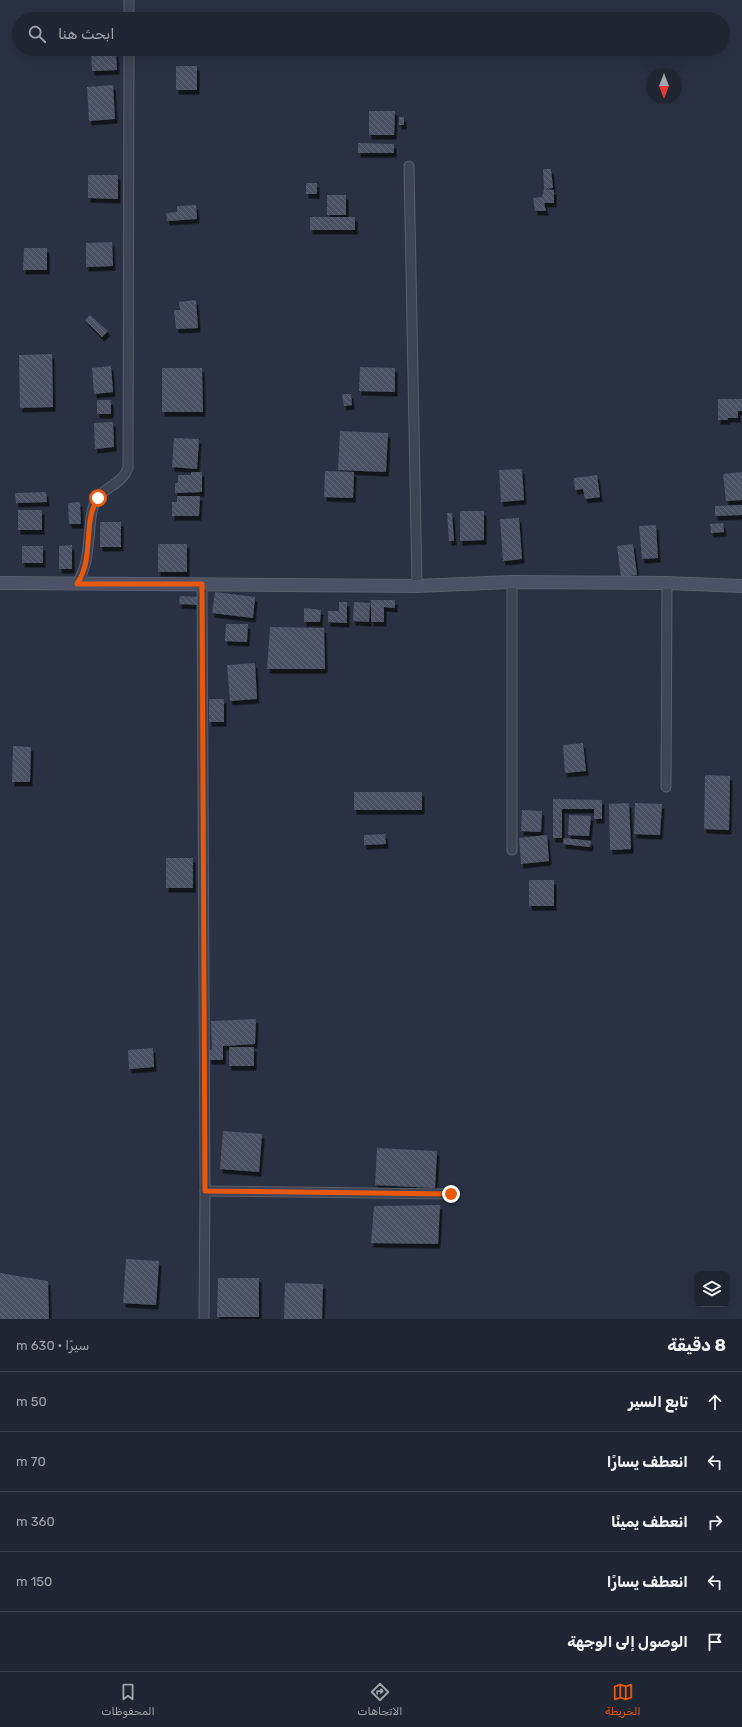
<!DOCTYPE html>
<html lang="ar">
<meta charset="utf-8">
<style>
:root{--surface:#1f2532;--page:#2c313e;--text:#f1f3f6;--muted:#a1a5ac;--line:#3c424d;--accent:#ea580c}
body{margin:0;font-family:Rubik,Vazirmatn,sans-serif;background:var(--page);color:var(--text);direction:rtl}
.controls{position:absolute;right:12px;bottom:12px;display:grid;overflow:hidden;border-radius:8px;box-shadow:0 4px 16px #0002}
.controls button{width:36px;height:36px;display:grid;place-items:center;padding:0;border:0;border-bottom:1px solid var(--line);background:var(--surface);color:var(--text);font:20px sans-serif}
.compass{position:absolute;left:646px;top:68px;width:36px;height:36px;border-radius:50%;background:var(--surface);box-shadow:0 4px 16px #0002;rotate:180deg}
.stop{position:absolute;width:12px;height:12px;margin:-9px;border:3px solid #ea580c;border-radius:50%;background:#fff}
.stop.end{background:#ea580c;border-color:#fff;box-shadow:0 1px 4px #0008}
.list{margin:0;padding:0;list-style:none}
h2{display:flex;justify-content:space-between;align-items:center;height:52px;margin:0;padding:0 16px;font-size:17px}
h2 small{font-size:13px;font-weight:400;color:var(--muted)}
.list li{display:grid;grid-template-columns:26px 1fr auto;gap:12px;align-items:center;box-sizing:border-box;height:60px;padding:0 16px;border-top:1px solid var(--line)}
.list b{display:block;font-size:15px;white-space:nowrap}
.list em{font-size:13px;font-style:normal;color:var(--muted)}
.icon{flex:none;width:22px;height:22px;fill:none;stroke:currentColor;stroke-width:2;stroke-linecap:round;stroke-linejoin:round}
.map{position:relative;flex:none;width:742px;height:1319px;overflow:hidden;direction:ltr}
.search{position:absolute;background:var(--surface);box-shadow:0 4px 16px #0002;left:12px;right:12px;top:12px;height:44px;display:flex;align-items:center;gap:10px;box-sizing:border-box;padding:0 14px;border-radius:22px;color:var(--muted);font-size:15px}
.sheet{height:352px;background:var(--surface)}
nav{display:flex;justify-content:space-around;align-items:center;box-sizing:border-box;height:56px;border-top:1px solid var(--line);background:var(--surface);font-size:11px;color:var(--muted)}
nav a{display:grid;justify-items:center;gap:2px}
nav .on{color:var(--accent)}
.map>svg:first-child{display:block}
.building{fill:url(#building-back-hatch);filter:url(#shadow)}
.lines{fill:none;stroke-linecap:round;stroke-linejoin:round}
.street-casing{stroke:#595f6d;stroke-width:11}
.secondary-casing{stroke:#595f6d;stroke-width:14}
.street{stroke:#3d4453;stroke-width:9}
.secondary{stroke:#4c5265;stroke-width:12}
.route{stroke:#ea580c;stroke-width:5}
</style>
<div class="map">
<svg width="742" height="1319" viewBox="0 0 742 1319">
<defs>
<pattern id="building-back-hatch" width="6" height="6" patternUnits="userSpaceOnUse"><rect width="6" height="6" fill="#485164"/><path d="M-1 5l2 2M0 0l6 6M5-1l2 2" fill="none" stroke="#606879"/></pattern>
<filter id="shadow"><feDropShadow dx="2.5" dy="4.5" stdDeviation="0" flood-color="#0009"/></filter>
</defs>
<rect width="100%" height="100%" fill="#293143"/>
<!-- building -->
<g class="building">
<polygon points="173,12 196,12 196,19 172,19"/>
<polygon points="116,52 117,70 92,71 91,53"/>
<rect x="176" y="66" width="21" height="24"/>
<polygon points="113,85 115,119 89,121 87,87"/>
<polygon points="369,111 395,111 394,135 369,135"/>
<rect x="399" y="117" width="5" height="8"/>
<polygon points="358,143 394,144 394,153 358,153"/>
<polygon points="543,169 551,169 553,188 544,189 554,190 554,203 544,203 546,211 535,211 533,198 542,197 544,189"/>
<polygon points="88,175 118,175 118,199 88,198"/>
<rect x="306" y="183" width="11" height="11"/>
<rect x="327" y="195" width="19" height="20"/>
<polygon points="196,205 197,219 167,221 166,213 177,212 177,206"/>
<rect x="310" y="217" width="45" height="13"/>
<polygon points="112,242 113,266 86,267 86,243"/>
<polygon points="24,248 47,248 47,270 23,270"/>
<polygon points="196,300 198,328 176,329 174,310 180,310 179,302"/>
<polygon points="90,315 108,331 102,337 85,320"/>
<polygon points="52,354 53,407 20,408 19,355"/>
<polygon points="111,366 113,392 94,394 92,368"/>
<polygon points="360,367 395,368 395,392 359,391"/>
<polygon points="162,368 202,368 203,412 162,412"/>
<polygon points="342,394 351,394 352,405 344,406"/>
<polygon points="718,399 742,399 742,411 738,411 738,418 728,418 728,420 718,420"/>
<rect x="97" y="400" width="14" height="14"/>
<polygon points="113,422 114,447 95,449 94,423"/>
<polygon points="340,431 388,433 386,472 338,470"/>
<polygon points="174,438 199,439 197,469 172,467"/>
<polygon points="522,469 524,500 501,502 499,470"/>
<polygon points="325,471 354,472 353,498 324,497"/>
<polygon points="191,472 202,472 202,492 175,493 175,483 178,483 178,475 191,475"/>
<polygon points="742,472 742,500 726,501 723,474"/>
<polygon points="597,475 600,497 585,499 583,489 575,490 574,478"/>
<polygon points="46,492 47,502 16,503 15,493"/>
<polygon points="177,496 200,496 199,516 172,516 172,502 177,502"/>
<polygon points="80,502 81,524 69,524 68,503"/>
<polygon points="742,505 742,515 715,516 715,506"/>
<rect x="18" y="510" width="24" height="20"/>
<polygon points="460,511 484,511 484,540 460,541"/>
<polygon points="447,513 452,513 454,541 449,541"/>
<polygon points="519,518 522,559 503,561 500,519"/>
<rect x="100" y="522" width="21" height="25"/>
<polygon points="723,523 724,532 711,533 710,524"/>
<polygon points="656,525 658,558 642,559 639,526"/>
<rect x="158" y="544" width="29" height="28"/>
<polygon points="633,544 637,575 621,577 617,546"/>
<polygon points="72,545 72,569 59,569 59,546"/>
<rect x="22" y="546" width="21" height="17"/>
<polygon points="215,592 255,597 253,618 212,613"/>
<polygon points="180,596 200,597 199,605 179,604"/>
<polygon points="371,600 395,600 395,608 384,607 384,622 371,622"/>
<polygon points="339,602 347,602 347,623 328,622 328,611 339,611"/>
<polygon points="354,602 370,603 369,622 353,621"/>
<polygon points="304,608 321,610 320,622 304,622"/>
<polygon points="226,624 248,624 247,642 225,641"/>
<polygon points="270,627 324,628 325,669 267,669"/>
<polygon points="255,663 257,699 230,701 227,665"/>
<rect x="209" y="699" width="15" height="23"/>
<polygon points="583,743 586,771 565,773 563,745"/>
<polygon points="13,746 31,747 30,782 12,782"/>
<polygon points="705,775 730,776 729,830 704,829"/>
<rect x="354" y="792" width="68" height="18"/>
<polygon points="553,799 602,800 602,819 594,819 594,809 562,809 562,838 553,838"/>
<polygon points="629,803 631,849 610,850 609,804"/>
<polygon points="635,803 662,804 660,835 634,834"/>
<polygon points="522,810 542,811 541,832 521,831"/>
<polygon points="569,815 591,816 589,836 568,835"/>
<polygon points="385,834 386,844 364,845 364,835"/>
<polygon points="547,835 549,861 521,864 519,838"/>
<polygon points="564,838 591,841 590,847 563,844"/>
<rect x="166" y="858" width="27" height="30"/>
<rect x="529" y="880" width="25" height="26"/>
<polygon points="256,1019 255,1044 223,1046 223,1060 209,1060 208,1052 212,1049 211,1021"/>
<rect x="229" y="1047" width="25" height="19"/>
<polygon points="153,1048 154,1067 129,1069 128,1050"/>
<polygon points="223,1131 262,1134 259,1172 220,1169"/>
<polygon points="377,1148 437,1151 435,1188 375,1185"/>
<polygon points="440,1205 438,1244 371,1243 374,1206"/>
<polygon points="126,1259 159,1261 156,1305 123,1303"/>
<polygon points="0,1273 48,1281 49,1319 0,1319"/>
<polygon points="218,1278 259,1278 259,1317 217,1317"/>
<polygon points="285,1283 323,1284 322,1319 284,1319"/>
</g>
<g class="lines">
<!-- street casing -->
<g class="street-casing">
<g id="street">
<polyline points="129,19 129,0"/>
<polyline points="409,166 417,586"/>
<polyline points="512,582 512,850"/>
<path d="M77 584C88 566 88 547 90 527 91 519 91 510 95 503 103 486 121 486 128 468L129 49"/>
<polyline points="202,585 205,1191 204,1319"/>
<polyline points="666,787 667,583"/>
<polyline points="205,1191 451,1194"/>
</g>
</g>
<!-- secondary casing -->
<g class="secondary-casing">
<polyline id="secondary" points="0,583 417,586 512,582 667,583 742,586"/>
</g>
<!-- street -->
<use href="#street" class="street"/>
<!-- secondary -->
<use href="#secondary" class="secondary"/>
</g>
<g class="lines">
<!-- route -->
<path class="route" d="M98 498C82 523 95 557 77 584H202L205 1191 451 1194"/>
</g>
</svg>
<div class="controls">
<button><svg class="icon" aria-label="layers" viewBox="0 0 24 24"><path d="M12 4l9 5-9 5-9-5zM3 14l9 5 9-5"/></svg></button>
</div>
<svg class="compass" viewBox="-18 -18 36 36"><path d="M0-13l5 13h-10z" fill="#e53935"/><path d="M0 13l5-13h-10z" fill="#a1a5ac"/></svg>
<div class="stop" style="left:98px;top:498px"></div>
<div class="stop end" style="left:451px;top:1194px"></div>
<div class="search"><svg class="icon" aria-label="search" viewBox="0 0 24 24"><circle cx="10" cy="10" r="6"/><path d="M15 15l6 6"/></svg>ابحث هنا</div>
</div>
<section class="sheet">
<h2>8 دقيقة<small>سيرًا · 630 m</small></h2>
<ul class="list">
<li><svg class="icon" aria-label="ahead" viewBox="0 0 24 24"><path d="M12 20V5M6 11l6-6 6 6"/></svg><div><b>تابع السير</b></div><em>50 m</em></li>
<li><svg class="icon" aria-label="left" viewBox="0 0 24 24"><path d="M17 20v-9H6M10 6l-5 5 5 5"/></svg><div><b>انعطف يسارًا</b></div><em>70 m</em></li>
<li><svg class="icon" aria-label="right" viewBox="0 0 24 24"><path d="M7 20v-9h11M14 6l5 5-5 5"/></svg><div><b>انعطف يمينًا</b></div><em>360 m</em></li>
<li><svg class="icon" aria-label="left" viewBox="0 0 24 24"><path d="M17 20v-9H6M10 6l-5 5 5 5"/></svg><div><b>انعطف يسارًا</b></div><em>150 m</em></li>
<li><svg class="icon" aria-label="arrive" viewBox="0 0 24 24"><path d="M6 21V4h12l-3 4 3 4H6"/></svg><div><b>الوصول إلى الوجهة</b></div></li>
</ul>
</section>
<nav>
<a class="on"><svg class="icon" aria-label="map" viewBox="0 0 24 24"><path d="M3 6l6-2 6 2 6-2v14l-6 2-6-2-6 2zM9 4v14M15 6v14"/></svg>الخريطة</a>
<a><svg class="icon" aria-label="directions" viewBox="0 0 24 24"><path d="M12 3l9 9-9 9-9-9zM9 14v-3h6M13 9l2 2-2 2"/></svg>الاتجاهات</a>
<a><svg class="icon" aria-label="saved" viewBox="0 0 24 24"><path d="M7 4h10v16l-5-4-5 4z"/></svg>المحفوظات</a>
</nav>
